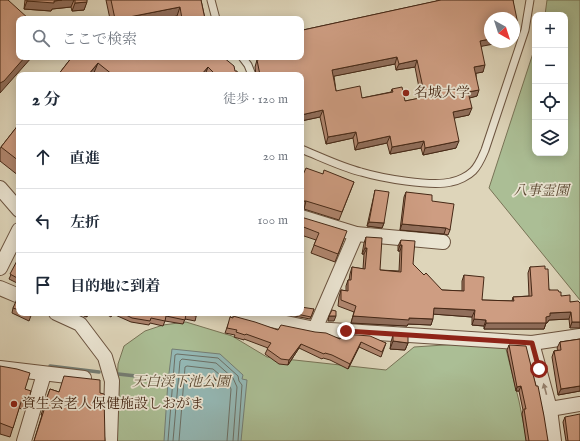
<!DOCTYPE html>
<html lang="ja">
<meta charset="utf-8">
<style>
:root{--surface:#fff;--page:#f2f2f3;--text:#1f2937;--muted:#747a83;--line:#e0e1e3}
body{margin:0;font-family:"IM FELL English","Noto Serif JP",serif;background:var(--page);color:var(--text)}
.controls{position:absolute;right:12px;top:12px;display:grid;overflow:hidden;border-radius:8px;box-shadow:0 2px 10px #0003}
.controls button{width:36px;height:36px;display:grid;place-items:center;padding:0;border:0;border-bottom:1px solid var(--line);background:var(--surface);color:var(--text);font:20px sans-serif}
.compass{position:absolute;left:484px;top:12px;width:36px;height:36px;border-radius:50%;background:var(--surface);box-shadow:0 2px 10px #0003;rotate:141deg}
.stop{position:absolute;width:12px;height:12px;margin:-9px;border:3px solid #8f2418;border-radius:50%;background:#fff}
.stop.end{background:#8f2418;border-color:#fff;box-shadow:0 1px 4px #0008}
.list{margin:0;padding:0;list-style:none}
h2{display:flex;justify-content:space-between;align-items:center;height:52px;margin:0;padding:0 16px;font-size:17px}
h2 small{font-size:13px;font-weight:400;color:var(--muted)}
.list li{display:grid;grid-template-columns:26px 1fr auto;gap:12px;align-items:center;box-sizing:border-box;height:64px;padding:0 16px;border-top:1px solid var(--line)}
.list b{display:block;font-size:15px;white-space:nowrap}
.list em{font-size:13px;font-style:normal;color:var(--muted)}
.icon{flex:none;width:22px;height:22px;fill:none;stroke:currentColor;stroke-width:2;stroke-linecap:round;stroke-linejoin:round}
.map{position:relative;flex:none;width:580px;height:441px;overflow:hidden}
.search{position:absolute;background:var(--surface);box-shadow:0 2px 10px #0003;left:16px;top:16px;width:288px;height:44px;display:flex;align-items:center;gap:10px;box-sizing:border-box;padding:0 14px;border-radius:8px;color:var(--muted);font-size:15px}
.panel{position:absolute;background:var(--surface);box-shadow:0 2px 10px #0003;left:16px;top:72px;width:288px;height:244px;border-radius:8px}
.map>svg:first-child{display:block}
.green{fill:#abbe95;stroke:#787356}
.water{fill:#94b8b5;stroke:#747e75}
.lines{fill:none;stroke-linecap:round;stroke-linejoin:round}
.shore{stroke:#6c7066;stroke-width:1}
.stream{stroke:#747e75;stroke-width:3.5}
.service-casing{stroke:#6b533f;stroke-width:9}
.minor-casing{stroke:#6b533f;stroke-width:16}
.service{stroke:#eae4d2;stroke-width:7}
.minor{stroke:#eae4d2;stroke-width:14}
.wall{fill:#b18770;stroke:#452816;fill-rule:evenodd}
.shaded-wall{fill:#906e5b;stroke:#452816}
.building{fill:#ce9d82;stroke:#452816;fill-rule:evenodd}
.oneway{fill:#988674}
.route{stroke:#8f2418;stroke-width:5}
.poi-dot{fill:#8f2418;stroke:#eae4d2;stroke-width:1.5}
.labels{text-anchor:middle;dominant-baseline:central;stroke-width:3.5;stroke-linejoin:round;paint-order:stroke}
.poi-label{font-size:14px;fill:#452816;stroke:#eae4d2;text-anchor:start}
.park-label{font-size:14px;font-style:italic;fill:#59462f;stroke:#eae4d2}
</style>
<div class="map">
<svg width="580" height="441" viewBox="0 0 580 441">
<rect width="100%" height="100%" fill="#ded5ba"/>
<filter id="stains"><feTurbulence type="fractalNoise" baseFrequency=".005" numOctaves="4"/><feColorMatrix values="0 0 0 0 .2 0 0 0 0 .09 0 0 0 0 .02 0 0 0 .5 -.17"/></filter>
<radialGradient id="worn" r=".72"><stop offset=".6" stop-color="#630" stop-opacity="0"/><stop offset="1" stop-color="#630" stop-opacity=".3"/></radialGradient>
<!-- green -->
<g class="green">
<polygon points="547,0 580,0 580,300 489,188 535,47 535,153 565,153 565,15 545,15"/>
<polygon points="186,322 232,336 267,357 386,370 414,347 504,341 519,401 527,441 115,441 118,364 124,346 145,331 163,325"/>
</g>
<!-- water -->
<polygon class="water" points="172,349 220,354 243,375 242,379 247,380 241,441 164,441 168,381"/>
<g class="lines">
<!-- shore -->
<g class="shore">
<polyline points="168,441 175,355 177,354 218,358 238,376 239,381 242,385 238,441"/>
<polyline points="173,441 180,361 182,359 216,363 233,378 237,387 233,441"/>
<polyline points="179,441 185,367 187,366 213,369 227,381 231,389 227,441"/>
</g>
<!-- stream -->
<g class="stream">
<polyline points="50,366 99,372"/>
<polyline points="118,374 136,376"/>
<polyline points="161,380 168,381"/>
</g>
<!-- service casing -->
<g class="service-casing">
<g id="service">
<polyline points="211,0 216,19"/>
<polyline points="242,57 248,65 252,75"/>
<path d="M301 149C321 157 341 167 361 172 381 178 431 187 451 182 458 181 468 176 473 171 479 165 482 157 485 150L525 30 530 0"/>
</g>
</g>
<!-- minor casing -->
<g class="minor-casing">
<g id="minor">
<polyline points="0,188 19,210"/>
<polyline points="301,217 356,234 443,242"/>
<polyline points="0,268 19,230"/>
<polyline points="0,288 19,296"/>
<polyline points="56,313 80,324 105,357 112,381 110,441"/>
<polyline points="237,313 315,329 532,343 580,336"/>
<polyline points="315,329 356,234"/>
<polyline points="532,343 550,409 554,441"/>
<polyline points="0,368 84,378"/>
<polyline points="550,409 580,404"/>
<polyline points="24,441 44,374"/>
</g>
</g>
<!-- service -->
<use href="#service" class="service"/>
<!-- minor -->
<use href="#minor" class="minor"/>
</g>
<!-- wall -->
<g class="wall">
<polygon points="25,0 87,0 84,10 72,11 71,7 52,9 51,11 24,9"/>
<polygon points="106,0 201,0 205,19 177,19 177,16 161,19 110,19"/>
<path d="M437 0H513L517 36 514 18 481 47 483 72 476 73 477 96 469 98V115L454 118 456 148 423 155 421 148 390 154 387 143 355 150 353 138 326 144 320 117 301 121V75H256L255 67 257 60H258L257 57H301L303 30 437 1ZM395 64 396 70 415 67 421 98 405 101 392 89 391 92 362 98 336 91 334 76Z"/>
<polygon points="72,57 129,57 131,58 168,60 179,59 235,71 238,75 95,75 93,74 93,75 58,75"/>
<polygon points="19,124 19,176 0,161 0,149 1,147"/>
<polygon points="323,174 354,182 339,220 304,209 302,177"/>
<polygon points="375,190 384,223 382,228 367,226 374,195"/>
<polygon points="406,192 432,201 450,230 448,235 444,234 400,230 404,197"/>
<polygon points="301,226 344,239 335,262 311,253 316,240 301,235"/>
<polygon points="366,237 380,270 399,271 400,251 398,251 398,246 401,240 413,264 424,275 442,290 462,291 462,281 464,275 482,300 512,301 513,297 529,296 528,273 530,267 545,269 549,290 559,292 561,296 570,302 580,303 570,328 569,319 549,320 547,323 546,323 544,329 484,329 484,326 472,325 472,317 433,314 431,325 408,324 407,326 351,323 354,312 338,306 339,297 341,290 346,291 346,286 348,280 349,280 350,274 352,267 363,269 364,254 362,254 364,243"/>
<polygon points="19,257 19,284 9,279"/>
<polygon points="19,299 19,313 32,313 29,321 12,313 13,308"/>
<polygon points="314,309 310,319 279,313 301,313"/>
<polygon points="78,313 92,313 86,317"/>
<polygon points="104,313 197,313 195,321 185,319 183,324 165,321 163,326 150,323 149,325 131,322 113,314 111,317"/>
<polygon points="229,322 278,330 340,339 386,343 381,357 359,347 348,369 330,360 323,358 322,359 299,348 288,365 279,364 265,354 268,348 244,339 244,340 234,337 235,335 225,333"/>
<polygon points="393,335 408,343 405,350 390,349 391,342"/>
<polygon points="580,339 580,391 558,395 552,357 554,351 558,350 557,348 560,342"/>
<polygon points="509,345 548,441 526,441 522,414 523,410 519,391 516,391 507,350"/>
<polygon points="0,366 25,389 28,401 24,410 19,408 10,437 0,434"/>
<polygon points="50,389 59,392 100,393 105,441 34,441 42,415 41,415"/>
<polygon points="565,417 580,441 566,441 563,422"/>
</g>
<!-- shaded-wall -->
<g class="shaded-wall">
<polygon points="62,0 74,0 71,7 52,9 51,11 24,9 27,1 54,1"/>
<polygon points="87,2 84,10 72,11 75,3"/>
<polygon points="180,7 177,16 161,19 119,19"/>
<polygon points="519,29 517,36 514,36 514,30"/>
<polygon points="490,39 490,42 504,42 478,47 480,41"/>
<polygon points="25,57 32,57 0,93 0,83"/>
<polygon points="397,57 395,64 330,77 332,70"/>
<polygon points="417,60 415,67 396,70 399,64"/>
<polygon points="98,63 93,75 88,75"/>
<polygon points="485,65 483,72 472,74 474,67"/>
<polygon points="208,67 205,75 201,75"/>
<polygon points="479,90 477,96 466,99 468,92"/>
<polygon points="472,108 469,115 450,119 453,112"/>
<polygon points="323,110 320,117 301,121 301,115"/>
<polygon points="356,132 353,138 326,144 328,137"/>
<polygon points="390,136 387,143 355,150 358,143"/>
<polygon points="424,141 421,148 390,154 392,147"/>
<polygon points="459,141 456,148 423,155 425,148"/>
<polygon points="301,201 306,201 304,209 301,209"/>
<polygon points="369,222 384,223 382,228 367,226"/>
<polygon points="402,224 446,228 444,234 400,230"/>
<polygon points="400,245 402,245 400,251 398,251"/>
<polygon points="365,248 367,248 364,254 362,254"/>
<polygon points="434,308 475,310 472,317 432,314"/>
<polygon points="571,312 569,319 549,320 547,323 546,323 544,329 484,329 486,323 550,313"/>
<polygon points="87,313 92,313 86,317"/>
<polygon points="329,316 336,316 334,321 328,321"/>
<polygon points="353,316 409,318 433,319 431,325 408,324 407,326 351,323"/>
<polygon points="474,319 486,320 484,326 472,325"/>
<polygon points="572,322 580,322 580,328 570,328"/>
<polygon points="393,341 408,343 405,350 390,349"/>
<polygon points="361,342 359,347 348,369 350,364"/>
<polygon points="301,344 299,348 288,365 289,360"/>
<polygon points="521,386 519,391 516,391 517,387"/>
<polygon points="580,386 580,391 558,395 561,389"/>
</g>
<!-- building -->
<g class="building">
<polygon points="0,0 8,0 29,19 19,19 19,57 25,57 4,81 0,83"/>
<polygon points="27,0 62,0 54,1 54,3 27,1"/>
<polygon points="75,0 87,0 87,2 75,3"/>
<polygon points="111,0 201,0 205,19 182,19 180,7 119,19 115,19"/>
<path d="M441 0H513L519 29 514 30V18H490V39L480 41 485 65 474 67 479 90 468 92 472 108 453 112 459 141 425 148 424 141 392 147 390 136 358 143 356 132 328 137 323 110 301 115V75H260L257 60 262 59 261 57H301V27H302L303 30ZM397 57 399 64 417 60 425 97 405 101 402 87 392 89 393 92 362 98 360 86 336 91 332 70Z"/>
<polygon points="72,57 129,57 131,58 132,57 165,57 168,60 171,57 176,57 179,59 181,57 223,57 234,66 235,71 237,71 238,75 216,75 208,67 201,75 113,75 98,63 88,75 58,75"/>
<polygon points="19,124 19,161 1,147"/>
<polygon points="306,168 323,174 324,170 354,182 342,212 306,201 301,201 301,177 302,177"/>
<polygon points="375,190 389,192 384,223 369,222"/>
<polygon points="406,192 432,195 432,201 454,204 450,230 446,228 402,224"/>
<polygon points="301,217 347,231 338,254 314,245 319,233 301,226"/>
<polygon points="366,237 382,238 380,270 401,272 402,245 400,245 401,240 415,241 413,264 424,275 426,273 442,290 464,291 464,275 484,277 482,300 514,301 513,297 532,296 530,267 545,266 545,269 548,269 549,290 558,290 559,292 561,292 561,296 570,295 570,302 578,301 580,303 580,322 572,322 571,312 550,313 550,316 546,317 546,323 486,323 486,320 474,319 475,310 434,308 433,319 409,318 409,320 353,316 356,306 341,300 341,290 348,291 348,280 351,280 352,267 365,269 367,248 365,248"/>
<polygon points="19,257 19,279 10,274"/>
<polygon points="17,299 19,299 19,310 13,308"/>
<polygon points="301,307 314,309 311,317 292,313 301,313"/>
<polygon points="332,310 336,311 336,316 329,316"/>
<polygon points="25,313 32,313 30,316"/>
<polygon points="122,313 197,313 196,316 186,314 185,320 166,316 165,321 151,318 150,321 132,318"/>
<polygon points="233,316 255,322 278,330 281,325 315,332 326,333 340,339 343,334 370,336 386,343 382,352 361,342 350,364 332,355 325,353 324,354 301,344 289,360 281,359 267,349 271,343 246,334 245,335 236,332 237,330 227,328 230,317 233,318"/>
<polygon points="393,335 408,336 408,343 393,341"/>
<polygon points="580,339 580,386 561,389 554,351 561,350 560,342"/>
<polygon points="509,345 526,346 536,386 538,386 544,416 548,441 529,441 524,409 526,409 521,386 517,387"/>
<polygon points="0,366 17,369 30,373 25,389 31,391 28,401 22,399 13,428 0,423"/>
<polygon points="64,376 100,380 100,393 104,394 105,441 34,441 45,407 44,406 50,389 59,392"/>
<polygon points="580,414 580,441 568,441 565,417"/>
</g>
<!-- one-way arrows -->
<defs><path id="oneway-solid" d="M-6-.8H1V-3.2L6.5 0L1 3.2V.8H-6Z"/></defs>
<use class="oneway" href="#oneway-solid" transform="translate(545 389) rotate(-105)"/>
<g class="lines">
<!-- route -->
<polyline class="route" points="346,331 532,343 539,369"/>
</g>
<!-- markers -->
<g class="poi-dot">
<circle cx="406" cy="93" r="4"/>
<circle cx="14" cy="404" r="4"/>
</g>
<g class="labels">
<!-- poi labels -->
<g class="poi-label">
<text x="414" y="93">名城大学</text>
<text x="22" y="404">資生会老人保健施設しおがま</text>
</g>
<!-- park labels -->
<g class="park-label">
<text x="541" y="191">八事霊園</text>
<text x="181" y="382">天白渓下池公園</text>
</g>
</g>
<rect width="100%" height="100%" filter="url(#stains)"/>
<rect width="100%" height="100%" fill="url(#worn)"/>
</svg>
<div class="controls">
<button>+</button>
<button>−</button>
<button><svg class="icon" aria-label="locate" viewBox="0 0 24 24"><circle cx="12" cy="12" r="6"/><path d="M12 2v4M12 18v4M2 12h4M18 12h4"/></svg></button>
<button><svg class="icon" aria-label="layers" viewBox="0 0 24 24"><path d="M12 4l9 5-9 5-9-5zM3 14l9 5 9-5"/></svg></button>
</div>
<svg class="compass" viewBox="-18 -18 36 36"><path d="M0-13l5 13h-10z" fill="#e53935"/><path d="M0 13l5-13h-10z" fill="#747a83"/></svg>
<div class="stop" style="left:539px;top:369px"></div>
<div class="stop end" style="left:346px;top:331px"></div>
<div class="search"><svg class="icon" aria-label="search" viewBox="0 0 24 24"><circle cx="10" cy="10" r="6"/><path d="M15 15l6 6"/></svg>ここで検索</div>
<section class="panel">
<h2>2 分<small>徒歩 · 120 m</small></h2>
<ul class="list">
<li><svg class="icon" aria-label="ahead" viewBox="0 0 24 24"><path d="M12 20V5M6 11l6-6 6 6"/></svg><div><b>直進</b></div><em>20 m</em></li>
<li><svg class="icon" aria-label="left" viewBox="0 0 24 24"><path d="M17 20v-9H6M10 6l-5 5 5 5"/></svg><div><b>左折</b></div><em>100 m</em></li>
<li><svg class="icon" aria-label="arrive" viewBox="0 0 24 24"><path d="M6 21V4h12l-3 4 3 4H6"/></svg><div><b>目的地に到着</b></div></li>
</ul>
</section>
</div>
